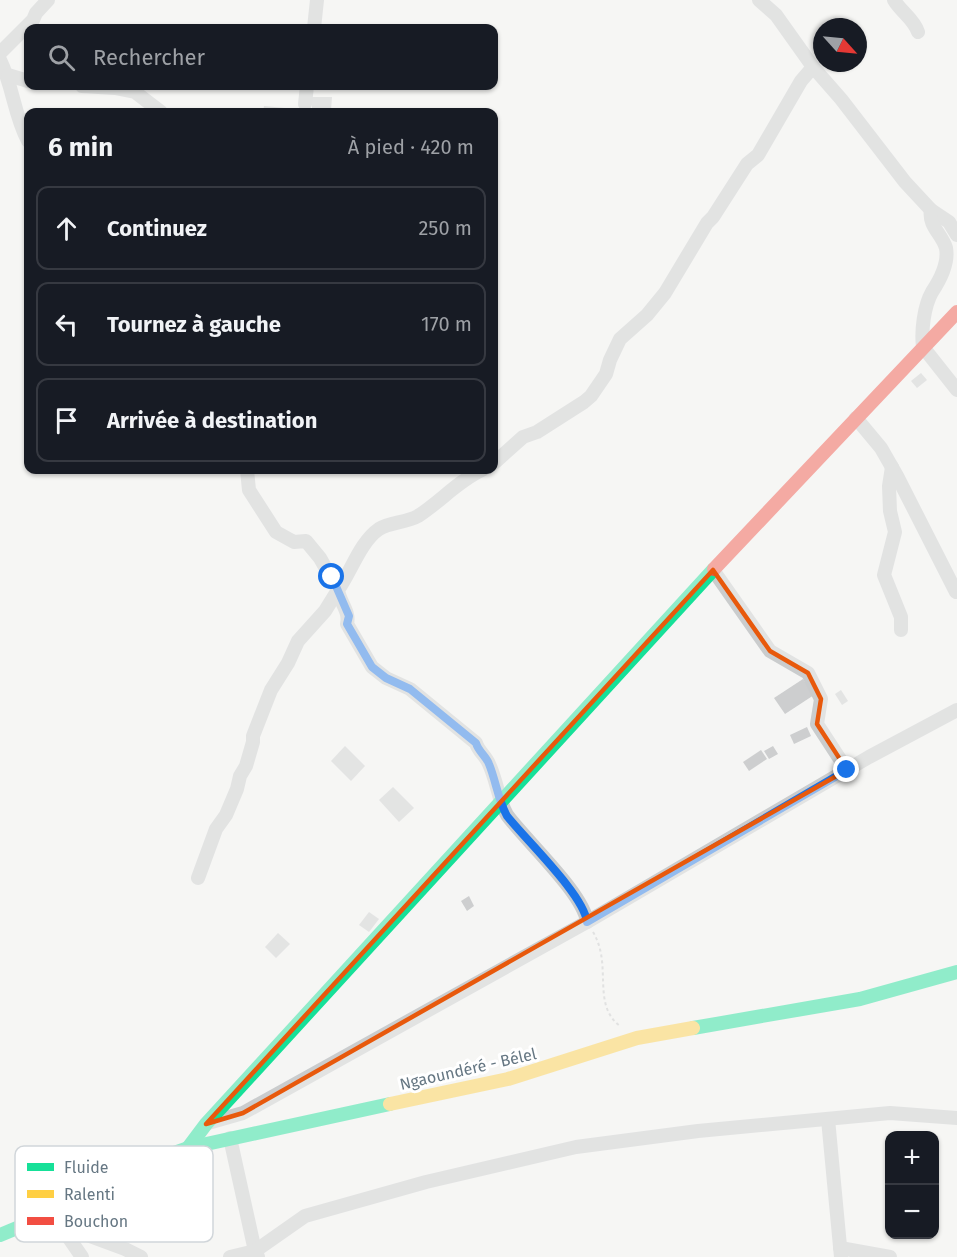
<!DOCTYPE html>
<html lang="fr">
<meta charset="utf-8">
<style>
:root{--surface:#171b24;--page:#20242c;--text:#f1f3f6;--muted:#9ea1a6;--line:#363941}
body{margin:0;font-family:"Fira Sans",sans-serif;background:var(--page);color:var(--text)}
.controls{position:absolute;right:18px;bottom:18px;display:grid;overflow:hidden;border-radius:12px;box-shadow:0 2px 4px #0004}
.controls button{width:54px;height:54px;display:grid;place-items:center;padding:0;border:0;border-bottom:2px solid var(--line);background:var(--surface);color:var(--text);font:30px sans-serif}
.compass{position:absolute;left:813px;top:18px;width:54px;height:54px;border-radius:50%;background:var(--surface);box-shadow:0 2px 4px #0004;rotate:117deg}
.stop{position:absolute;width:18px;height:18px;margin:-14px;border:4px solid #1a73e8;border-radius:50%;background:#fff}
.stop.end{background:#1a73e8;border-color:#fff;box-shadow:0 2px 6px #0008}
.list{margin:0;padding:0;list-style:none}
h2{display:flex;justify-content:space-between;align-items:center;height:78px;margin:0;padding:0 24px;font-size:26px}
h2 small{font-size:20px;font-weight:400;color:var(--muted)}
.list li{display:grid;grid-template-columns:39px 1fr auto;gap:18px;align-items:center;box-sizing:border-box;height:84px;margin:0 12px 12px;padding:0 12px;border:2px solid var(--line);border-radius:12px}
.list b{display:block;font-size:22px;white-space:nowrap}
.list em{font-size:20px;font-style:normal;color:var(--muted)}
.icon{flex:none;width:33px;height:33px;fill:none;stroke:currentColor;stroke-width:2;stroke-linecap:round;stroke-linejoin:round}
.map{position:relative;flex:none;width:957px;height:1257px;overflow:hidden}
.search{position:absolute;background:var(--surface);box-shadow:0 2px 4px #0004;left:24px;top:24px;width:474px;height:66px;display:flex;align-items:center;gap:15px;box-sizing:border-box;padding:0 21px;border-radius:12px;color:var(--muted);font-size:22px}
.panel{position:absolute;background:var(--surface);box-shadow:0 2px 4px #0004;left:24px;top:108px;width:474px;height:366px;border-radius:12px}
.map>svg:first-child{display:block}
.building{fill:#cdcecf}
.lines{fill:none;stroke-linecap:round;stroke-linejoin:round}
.path{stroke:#c8c9ca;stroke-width:2;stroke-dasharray:3 3;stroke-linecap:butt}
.street{stroke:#cacccd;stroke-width:14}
.fast{stroke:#16e098;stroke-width:14}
.slow{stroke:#ffcf43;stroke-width:14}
.jam{stroke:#f24e42;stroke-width:14}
.route{stroke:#1a73e8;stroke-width:8}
.marked{fill:none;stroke:#e8590c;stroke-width:4.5;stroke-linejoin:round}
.labels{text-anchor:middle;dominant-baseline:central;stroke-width:6;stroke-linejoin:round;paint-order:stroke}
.street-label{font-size:16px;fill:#667783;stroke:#fff}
.key{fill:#fff;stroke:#d1d6da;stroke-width:1.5}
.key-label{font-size:16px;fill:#667783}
</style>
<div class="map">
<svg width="957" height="1257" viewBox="0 0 957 1257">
<rect width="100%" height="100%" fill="#f5f5f4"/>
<!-- building -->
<g class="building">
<polygon points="312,97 332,97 331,110 312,109"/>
<polygon points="264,106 295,109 295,112 263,112"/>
<polygon points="921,373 927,380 917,388 911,381"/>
<polygon points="803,679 814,695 785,714 774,698"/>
<polygon points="841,690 848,701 842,705 835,694"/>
<polygon points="807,727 811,736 794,744 790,735"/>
<polygon points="345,746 365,766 351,781 331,761"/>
<polygon points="773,746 778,754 769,759 764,751"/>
<polygon points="761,750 767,759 749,771 743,762"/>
<polygon points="393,787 414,808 399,822 379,800"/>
<polygon points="469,896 474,906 467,911 461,901"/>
<polygon points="369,912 379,919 369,932 359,925"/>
<polygon points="278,933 290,944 276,958 265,947"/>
</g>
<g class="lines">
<!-- path -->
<path class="path" d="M593 932C613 965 591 1004 620 1026"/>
<!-- street -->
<g class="street">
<path d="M894 0C901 12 914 19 918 32"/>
<polyline points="314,28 317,0"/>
<polyline points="0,53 33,20 36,13 48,0"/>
<path d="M0 60C13 86 14 115 28 141"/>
<polyline points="813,67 841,99 905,182 931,210 949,222 957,235"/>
<polyline points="8,75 28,81"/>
<polyline points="82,86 115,88 135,92 161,112"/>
<polyline points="305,104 307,86"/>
<path d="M931 210C928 226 942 234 946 248 949 264 940 280 932 292 924 306 921 331 923 347L957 390"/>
<polyline points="856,418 881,448 897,476 956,592"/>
<polyline points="494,463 523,437 537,432 584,402 591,396 606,374 610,360 620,339 647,315 665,293 707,223 713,217 747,164 758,155 801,81 813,67 776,15 759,0"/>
<polyline points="892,467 889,486 890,511 895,532 884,575 901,617 901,630"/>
<path d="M482 470C458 481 440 502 418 516 406 523 390 522 379 529 360 542 351 572 338 590 340 603 350 611 347 624L372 667 386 678 410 689 476 743C478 751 486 756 489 764 497 781 498 799 507 815 526 841 584 894 587 922"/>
<polyline points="713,570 770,651 808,673 821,699 817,724 847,770"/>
<polyline points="198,878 216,829 226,815 237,789 240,776 246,766 253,742 253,736 271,690 288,663 298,641 325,611 338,590 320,558 306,541 294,542 276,532 249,490 247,470"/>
<polyline points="828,1119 841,1257"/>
<polyline points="208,1123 243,1113 587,922 869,757 957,710"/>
<polyline points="230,1138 255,1251 258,1257"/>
<polyline points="41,1218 125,1249 141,1257"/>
<polyline points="60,1225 82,1257"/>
<polyline points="840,1248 890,1257"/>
<polyline points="230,1257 255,1251 305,1216 426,1182 576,1147 698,1131 890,1113 957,1118"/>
</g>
<!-- fast -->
<g class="fast">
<polyline points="693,1028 860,999 957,972"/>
<polyline points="188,1148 206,1124 714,569"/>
<polyline points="0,1235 41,1218 128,1169 188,1148 390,1104"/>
</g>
<!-- slow -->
<polyline class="slow" points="390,1104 508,1079 637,1038 693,1028"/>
<!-- jam -->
<polyline class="jam" points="714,569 957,312"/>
</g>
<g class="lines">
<!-- route -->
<path class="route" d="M332 577 349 616 347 624 372 667 386 678 410 689 476 743C478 751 486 756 489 764 496 781 498 800 507 816 526 840 584 895 587 922L847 770"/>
</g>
<!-- marked area -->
<path d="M0 0H957V1257H0ZM713 570 770 651 808 673 821 699 817 724 847 770 243 1113 206 1124Z" fill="#f5f5f4" fill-opacity=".55" fill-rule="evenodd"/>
<path class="marked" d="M713 570 770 651 808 673 821 699 817 724 847 770 243 1113 206 1124Z"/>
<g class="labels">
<!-- street labels -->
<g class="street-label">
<text transform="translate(468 1069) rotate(-13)">Ngaoundéré - Bélel</text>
</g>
</g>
<!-- legend -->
<rect x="15" y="1146" width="198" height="96" rx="9" class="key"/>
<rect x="27" y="1163" width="27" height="8" fill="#16e098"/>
<rect x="27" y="1190" width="27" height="8" fill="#ffcf43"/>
<rect x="27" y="1217" width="27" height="8" fill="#f24e42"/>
<g class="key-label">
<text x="64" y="1173">Fluide</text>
<text x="64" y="1200">Ralenti</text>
<text x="64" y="1227">Bouchon</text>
</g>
</svg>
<div class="controls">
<button>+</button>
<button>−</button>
</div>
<svg class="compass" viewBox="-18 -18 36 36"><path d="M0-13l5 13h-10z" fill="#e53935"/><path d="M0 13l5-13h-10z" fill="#9ea1a6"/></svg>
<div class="stop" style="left:332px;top:577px"></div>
<div class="stop end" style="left:847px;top:770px"></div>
<div class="search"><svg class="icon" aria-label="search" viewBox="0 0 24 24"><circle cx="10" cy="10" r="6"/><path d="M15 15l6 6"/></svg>Rechercher</div>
<section class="panel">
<h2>6 min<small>À pied · 420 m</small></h2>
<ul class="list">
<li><svg class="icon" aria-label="ahead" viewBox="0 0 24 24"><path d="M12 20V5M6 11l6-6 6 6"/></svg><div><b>Continuez</b></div><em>250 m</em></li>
<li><svg class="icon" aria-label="left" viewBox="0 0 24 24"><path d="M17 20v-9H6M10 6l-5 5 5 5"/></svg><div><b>Tournez à gauche</b></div><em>170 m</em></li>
<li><svg class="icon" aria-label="arrive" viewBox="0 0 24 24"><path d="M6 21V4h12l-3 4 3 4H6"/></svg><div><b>Arrivée à destination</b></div></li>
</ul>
</section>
</div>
